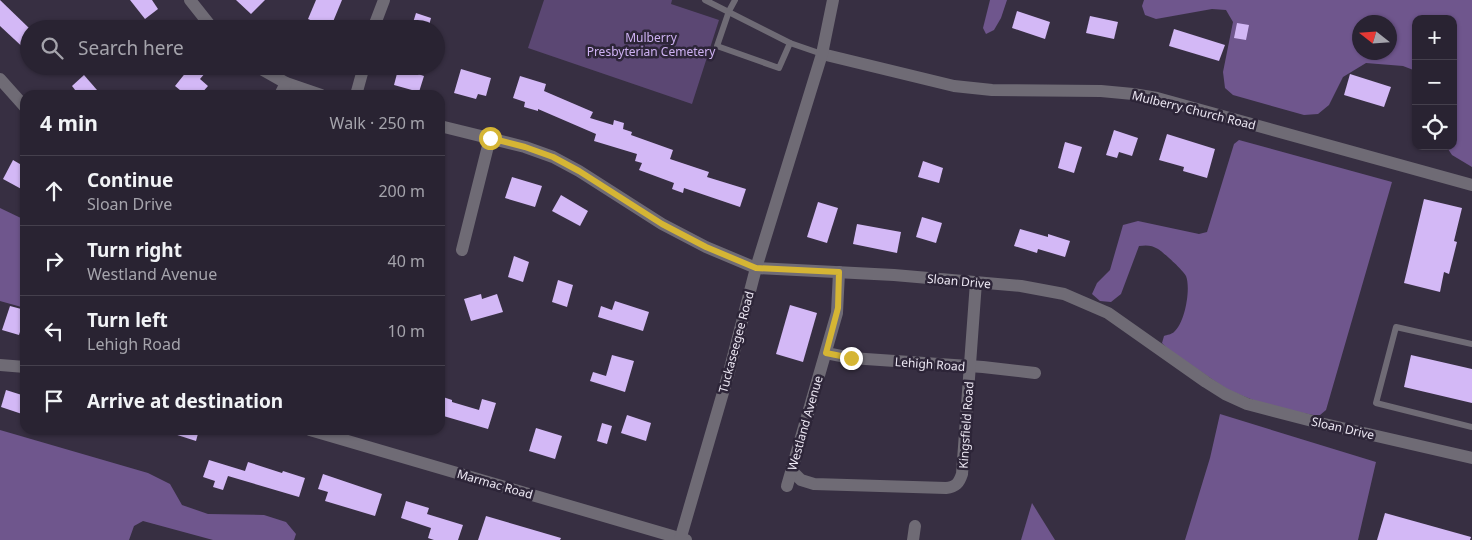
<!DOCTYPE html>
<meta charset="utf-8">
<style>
:root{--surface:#292332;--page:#352f3e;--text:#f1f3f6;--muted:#a5a4ac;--line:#45404d}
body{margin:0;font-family:"Noto Sans",sans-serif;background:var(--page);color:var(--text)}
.controls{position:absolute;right:15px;top:15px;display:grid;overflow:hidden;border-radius:10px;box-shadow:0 1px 4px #0004}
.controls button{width:45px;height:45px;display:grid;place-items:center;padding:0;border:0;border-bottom:1px solid var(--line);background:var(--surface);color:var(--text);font:25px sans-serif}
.compass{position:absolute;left:1352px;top:15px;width:45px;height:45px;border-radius:50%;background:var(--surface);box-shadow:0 1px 4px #0004;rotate:287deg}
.stop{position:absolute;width:15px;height:15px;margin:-11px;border:4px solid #d5b534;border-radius:50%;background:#fff}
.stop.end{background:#d5b534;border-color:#fff;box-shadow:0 1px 5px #0008}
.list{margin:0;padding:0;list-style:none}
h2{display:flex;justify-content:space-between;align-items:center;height:65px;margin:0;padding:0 20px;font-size:21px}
h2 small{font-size:16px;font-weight:400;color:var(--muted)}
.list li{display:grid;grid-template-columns:32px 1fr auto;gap:15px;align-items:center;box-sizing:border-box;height:70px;padding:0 20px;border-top:1px solid var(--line)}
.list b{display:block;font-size:19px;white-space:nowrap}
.list p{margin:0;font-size:16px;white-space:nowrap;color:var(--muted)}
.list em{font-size:16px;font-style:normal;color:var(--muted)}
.icon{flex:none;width:28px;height:28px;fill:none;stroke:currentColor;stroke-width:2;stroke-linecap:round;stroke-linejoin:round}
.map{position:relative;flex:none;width:1472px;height:540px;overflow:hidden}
.search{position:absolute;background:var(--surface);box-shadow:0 1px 4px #0004;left:20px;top:20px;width:425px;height:55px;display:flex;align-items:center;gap:12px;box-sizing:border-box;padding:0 18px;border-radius:28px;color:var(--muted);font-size:19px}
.panel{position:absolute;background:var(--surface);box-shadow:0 1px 4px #0004;left:20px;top:90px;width:425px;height:345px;border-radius:15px}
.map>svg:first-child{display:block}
.green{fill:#5b4773}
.forest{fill:#6f568d;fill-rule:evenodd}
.building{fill:#d3b8f6}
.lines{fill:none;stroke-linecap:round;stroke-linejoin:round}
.service{stroke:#6f6b75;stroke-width:6}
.minor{stroke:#6f6b75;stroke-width:12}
.tertiary{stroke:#6f6b75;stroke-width:12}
.route{stroke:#d5b534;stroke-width:6}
.labels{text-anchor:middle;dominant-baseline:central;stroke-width:5;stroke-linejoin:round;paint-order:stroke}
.park-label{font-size:12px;fill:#cfb2f3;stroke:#2d2538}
.street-label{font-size:12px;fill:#ede8f4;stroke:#2d2538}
</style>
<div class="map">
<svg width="1472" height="540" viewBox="0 0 1472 540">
<rect width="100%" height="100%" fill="#372f42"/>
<!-- green -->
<polygon class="green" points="544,0 672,0 671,4 719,20 692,104 528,48"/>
<!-- forest -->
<g class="forest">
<polygon points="990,0 1007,0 1001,18 994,30 986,34 983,28"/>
<path d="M1144 0H1472V167L1452 155 1446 146H1453V19H1416V71L1403 66 1366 63 1343 77 1329 105 1318 114 1304 115 1233 95 1225 88 1223 72 1233 22 1226 10 1212 9 1156 19 1145 15 1142 6ZM1360 22H1390V52H1360Z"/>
<path d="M1239 140 1392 182 1326 410 1320 415H1313L1268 406 1228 390 1169 350 1162 343 1164 336C1167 335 1172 334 1174 332 1185 323 1191 289 1186 276 1184 271 1163 252 1158 249 1152 245 1146 245 1139 246L1121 294 1111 302 1100 301 1092 294 1097 283 1110 270 1123 225 1138 221 1199 234 1207 232 1234 144Z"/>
<polygon points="0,208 25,220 25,308 0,301"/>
<polygon points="1220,414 1376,462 1358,540 1185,540 1210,458"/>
<polygon points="0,430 148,473 170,484 182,505 208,514 264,515 286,522 296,534 294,540 213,540 143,521 134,526 129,540 0,540"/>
<polygon points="1032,503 1055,540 1021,540"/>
</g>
<!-- building -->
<g class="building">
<polygon points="0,0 29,28 29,53 0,26"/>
<polygon points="130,0 152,0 158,9 145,19"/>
<polygon points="236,0 265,0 251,14"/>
<polygon points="316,0 342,0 330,29 308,19"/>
<polygon points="1017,11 1050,22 1045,39 1012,28"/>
<polygon points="416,13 431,18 428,29 411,29"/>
<polygon points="1090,16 1118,22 1114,39 1086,33"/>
<polygon points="1237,23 1249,25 1246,40 1234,38"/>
<polygon points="1174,29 1225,45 1219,61 1169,46"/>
<polygon points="191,66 211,66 200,79 208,86 200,95 186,95 175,86"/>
<polygon points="399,66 417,66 415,73 424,76 419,92 394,85"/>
<polygon points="461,69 491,78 486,96 478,94 476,99 454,93"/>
<polygon points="1350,74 1391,87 1384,107 1344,95"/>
<polygon points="84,75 97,90 91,95 79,95 72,86"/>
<polygon points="520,76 546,84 544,91 593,112 590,118 613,125 614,120 624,123 623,129 632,132 631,135 673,150 670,159 709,172 707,177 746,189 740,207 684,188 683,193 672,189 674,183 639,170 642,163 635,161 637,154 594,141 596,134 538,109 538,111 524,107 525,102 513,98"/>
<polygon points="1114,130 1138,138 1132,156 1119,152 1117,158 1106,155"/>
<polygon points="1167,134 1215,149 1207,178 1183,171 1184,167 1159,160"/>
<polygon points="1065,142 1082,147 1074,173 1058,168"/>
<polygon points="13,160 25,167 25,191 3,179"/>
<polygon points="923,161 943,168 939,183 918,177"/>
<polygon points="512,177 542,186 535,207 505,198"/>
<polygon points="561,195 588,211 580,226 552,211"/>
<polygon points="1424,199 1462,208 1454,241 1457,242 1449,274 1444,272 1440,292 1404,283"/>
<polygon points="818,202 838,208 827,243 807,237"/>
<polygon points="922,217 942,223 936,243 916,237"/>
<polygon points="857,224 901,232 897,253 853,244"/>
<polygon points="1020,229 1048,237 1048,234 1070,241 1065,257 1038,249 1037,253 1014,246"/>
<polygon points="514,256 529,262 523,282 508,277"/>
<polygon points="558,280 573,285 567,307 552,302"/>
<polygon points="481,294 482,299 497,294 503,312 471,321 464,299"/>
<polygon points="615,301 649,312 643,331 598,317 601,306 612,310"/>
<polygon points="790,305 817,313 803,362 776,354"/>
<polygon points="10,306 25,310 25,316 19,335 2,330"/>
<polygon points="612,355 634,361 625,392 590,381 593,372 606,376"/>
<polygon points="1411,355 1472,369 1472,403 1404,387"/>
<polygon points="6,390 25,396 25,405 22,414 1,407"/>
<polygon points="440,396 452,400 452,402 479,410 482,399 496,403 488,429 440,415"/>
<polygon points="627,415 651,423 646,441 621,433"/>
<polygon points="602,423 612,426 607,444 597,441"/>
<polygon points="536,428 562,436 555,459 529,451"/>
<polygon points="169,430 199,430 196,441 168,432"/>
<polygon points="209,460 245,471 248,462 282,473 283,471 305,478 299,497 228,476 223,490 213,487 215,481 203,477"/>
<polygon points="323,474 382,494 375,516 325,501 328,492 318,489"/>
<polygon points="406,501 429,508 427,514 463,525 458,540 434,540 428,538 431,528 401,518"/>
<polygon points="1385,513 1471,537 1470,540 1377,540"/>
<polygon points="486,516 561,538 560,540 478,540"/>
</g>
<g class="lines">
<!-- service -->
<g class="service">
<polyline points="705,0 790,43"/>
<polyline points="735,0 729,11 717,46 779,68 790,43 822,54"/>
<polyline points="1472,344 1396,327 1376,403 1472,427"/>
</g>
<!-- minor -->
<g class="minor">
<polyline points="190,0 213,29"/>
<polyline points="373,29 384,0"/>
<polyline points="256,66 286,83 321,95"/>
<polyline points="0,79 25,107"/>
<polyline points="280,95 286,83"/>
<polyline points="356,95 364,66"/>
<polyline points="440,126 525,147 553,157 579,171 662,224 706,247 756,268 894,275 1021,286 1064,294 1108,313 1206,382 1225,394 1247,404 1320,423 1472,458"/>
<polyline points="462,250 490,138"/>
<polyline points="826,353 851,358 983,367 1035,373"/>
<polyline points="0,365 25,367"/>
<polyline points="310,430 686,540"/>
<path d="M791 470 801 480 814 484 946 488C956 487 959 483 962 474L976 282"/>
<polyline points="787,486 837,313 839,272"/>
<polyline points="913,540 915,526"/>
</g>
<!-- tertiary -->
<g class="tertiary">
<polyline points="822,54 954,86 992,90 1101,91 1133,94 1157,98 1472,185"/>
<polyline points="680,540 729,372 756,268 822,54 833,0"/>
</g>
</g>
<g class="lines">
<!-- route -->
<polyline class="route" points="490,138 525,147 553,157 579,171 662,224 706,247 756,268 839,272 838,308 826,353 851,358"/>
</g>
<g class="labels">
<!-- park labels -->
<g class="park-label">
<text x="651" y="37">Mulberry<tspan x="651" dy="14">Presbyterian Cemetery</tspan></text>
</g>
<!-- street labels -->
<g class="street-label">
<text transform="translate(1194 110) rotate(14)">Mulberry Church Road</text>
<text transform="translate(959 281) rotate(5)">Sloan Drive</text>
<text transform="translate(736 342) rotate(-75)">Tuckaseegee Road</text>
<text transform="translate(930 364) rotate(4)">Lehigh Road</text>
<text transform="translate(805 423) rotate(-74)">Westland Avenue</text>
<text transform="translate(966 425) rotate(-86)">Kingsfield Road</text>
<text transform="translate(1343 428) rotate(13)">Sloan Drive</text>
<text transform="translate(495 484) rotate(16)">Marmac Road</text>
</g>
</g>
</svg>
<div class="controls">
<button>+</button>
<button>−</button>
<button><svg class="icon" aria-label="locate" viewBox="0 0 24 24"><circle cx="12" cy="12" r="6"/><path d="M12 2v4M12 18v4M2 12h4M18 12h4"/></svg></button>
</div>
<svg class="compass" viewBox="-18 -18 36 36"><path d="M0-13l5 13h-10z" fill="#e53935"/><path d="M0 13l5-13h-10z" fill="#a5a4ac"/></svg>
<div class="stop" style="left:490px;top:138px"></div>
<div class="stop end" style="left:851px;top:358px"></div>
<div class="search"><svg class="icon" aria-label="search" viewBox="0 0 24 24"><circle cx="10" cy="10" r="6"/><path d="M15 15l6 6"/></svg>Search here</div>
<section class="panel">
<h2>4 min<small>Walk · 250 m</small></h2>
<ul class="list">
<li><svg class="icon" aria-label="ahead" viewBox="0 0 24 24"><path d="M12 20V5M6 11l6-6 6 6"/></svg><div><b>Continue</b><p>Sloan Drive</p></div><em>200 m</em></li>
<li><svg class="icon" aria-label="right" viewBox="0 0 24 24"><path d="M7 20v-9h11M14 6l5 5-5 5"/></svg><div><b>Turn right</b><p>Westland Avenue</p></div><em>40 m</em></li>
<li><svg class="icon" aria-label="left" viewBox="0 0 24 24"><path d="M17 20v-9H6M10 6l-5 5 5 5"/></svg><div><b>Turn left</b><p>Lehigh Road</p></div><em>10 m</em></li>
<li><svg class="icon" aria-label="arrive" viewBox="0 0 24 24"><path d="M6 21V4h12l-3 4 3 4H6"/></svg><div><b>Arrive at destination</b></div></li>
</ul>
</section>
</div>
